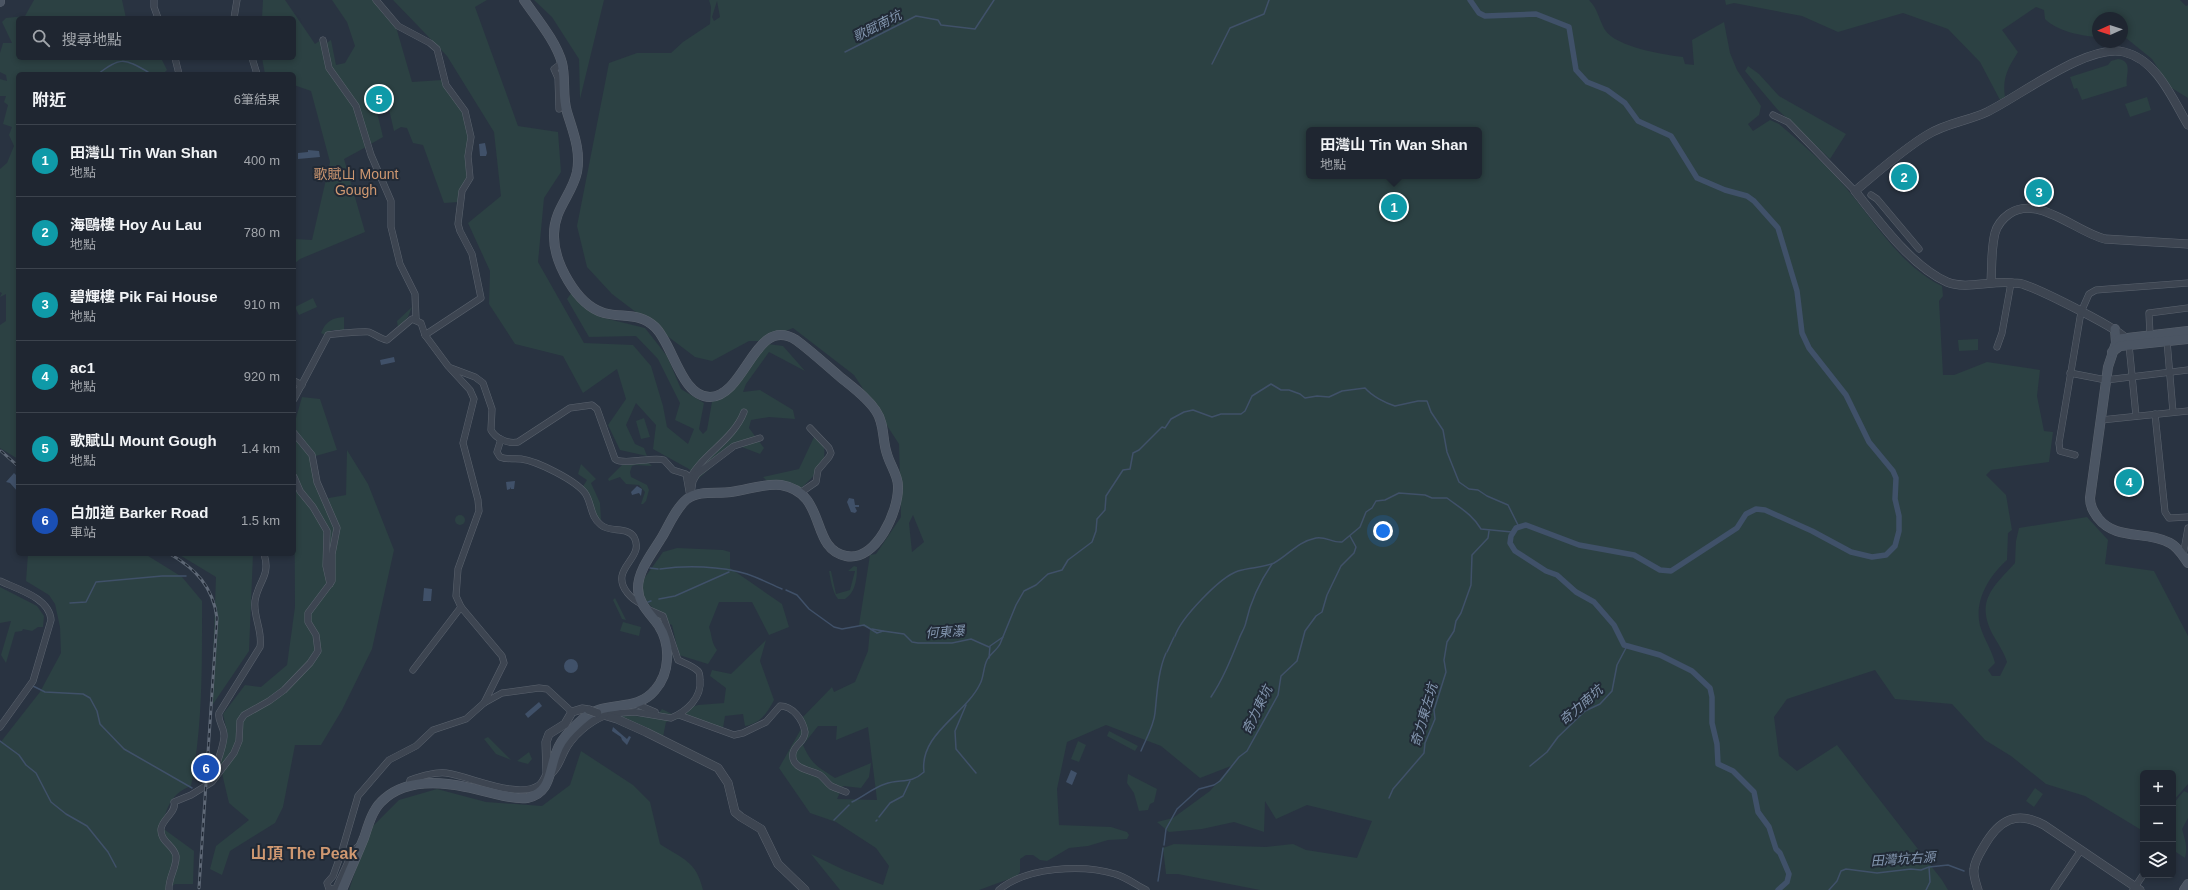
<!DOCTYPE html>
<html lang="zh-TW">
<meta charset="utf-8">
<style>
:root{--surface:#1f2631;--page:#2c323d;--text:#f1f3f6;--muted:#a1a5ab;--line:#3c434d;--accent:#db2777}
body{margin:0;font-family:Arial,"Noto Sans TC",sans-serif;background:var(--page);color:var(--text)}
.controls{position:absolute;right:12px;bottom:12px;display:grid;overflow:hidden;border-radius:6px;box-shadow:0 2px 6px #0003}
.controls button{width:36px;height:36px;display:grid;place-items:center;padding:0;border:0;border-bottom:1px solid var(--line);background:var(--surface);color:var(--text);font:20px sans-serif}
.compass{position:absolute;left:2092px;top:12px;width:36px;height:36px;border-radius:50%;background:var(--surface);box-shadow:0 2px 6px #0003;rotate:267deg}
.you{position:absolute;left:1383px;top:531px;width:14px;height:14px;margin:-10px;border:3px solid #fff;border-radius:50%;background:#1a73e8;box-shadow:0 0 0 6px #1a73e833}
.badge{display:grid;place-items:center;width:26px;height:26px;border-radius:50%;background:var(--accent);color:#fff;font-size:13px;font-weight:700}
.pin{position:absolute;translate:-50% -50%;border:2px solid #fff;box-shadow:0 1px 4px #0006}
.popup{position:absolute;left:1306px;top:127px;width:176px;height:52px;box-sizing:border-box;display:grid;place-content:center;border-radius:6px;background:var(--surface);filter:drop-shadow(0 1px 3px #0005);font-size:13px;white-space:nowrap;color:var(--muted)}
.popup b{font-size:15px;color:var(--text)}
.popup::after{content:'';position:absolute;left:50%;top:100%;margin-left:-8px;border:8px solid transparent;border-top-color:var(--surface)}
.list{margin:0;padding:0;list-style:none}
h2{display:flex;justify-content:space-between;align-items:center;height:52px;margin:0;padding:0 16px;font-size:17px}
h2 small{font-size:13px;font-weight:400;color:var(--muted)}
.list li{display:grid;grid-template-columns:26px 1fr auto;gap:12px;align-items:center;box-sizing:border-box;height:72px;padding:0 16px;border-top:1px solid var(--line)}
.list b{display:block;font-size:15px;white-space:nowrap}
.list p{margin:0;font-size:13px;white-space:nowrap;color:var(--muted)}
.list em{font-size:13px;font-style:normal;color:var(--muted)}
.icon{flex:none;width:22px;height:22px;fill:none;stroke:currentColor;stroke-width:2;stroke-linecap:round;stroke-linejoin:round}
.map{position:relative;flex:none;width:2188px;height:890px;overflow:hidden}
.search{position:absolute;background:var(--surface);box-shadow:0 2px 6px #0003;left:16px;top:16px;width:280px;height:44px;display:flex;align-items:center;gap:10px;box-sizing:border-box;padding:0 14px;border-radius:6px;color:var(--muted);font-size:15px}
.panel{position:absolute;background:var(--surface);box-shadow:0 2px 6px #0003;left:16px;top:72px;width:280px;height:484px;border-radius:6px}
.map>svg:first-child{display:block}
.green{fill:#2c4143;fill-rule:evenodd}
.water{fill:#405169}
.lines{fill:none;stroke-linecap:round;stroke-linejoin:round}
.stream{stroke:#405169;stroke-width:1.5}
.canal{stroke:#405169;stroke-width:5.5}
.minor-casing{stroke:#5b636e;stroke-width:7}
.tertiary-casing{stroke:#5b636e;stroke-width:9}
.secondary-casing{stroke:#5b636e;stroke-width:10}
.minor{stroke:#3d4551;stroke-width:6}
.tertiary{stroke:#3d4551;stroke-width:8}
.secondary{stroke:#4b5563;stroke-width:9}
.rail-casing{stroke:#5f6977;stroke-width:3}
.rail{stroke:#212a36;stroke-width:1.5;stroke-dasharray:4.5;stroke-linecap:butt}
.tertiary-bridge-casing{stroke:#5b636e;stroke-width:9;stroke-linecap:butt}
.tertiary-bridge{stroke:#3d4551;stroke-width:8}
.labels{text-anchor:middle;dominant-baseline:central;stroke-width:4;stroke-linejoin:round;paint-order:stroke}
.water-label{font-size:13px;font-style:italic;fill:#8497b0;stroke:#212a36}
.quarter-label{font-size:14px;fill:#cf9871;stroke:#212a36}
.district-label{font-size:16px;font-weight:bold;fill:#cf9871;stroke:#212a36}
</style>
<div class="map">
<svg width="2188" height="890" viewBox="0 0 2188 890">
<rect width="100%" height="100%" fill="#293341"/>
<!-- green -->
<g class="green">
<polygon points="34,0 122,0 126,18 18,18 18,58 161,58 167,70 163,74 18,74 18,459 0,448 0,325 6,321 6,294 0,297 2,293 0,292 0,169 7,163 14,146 9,135 12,127 3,124 8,105 4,102 6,96 0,96 0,79 7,81 6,75 0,72 0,53 3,43 12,43 2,22 6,18 25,16"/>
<polygon points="263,0 285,0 315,44 321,40 327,69 354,107 366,147 344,159 365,232 300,259 294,264 294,239 312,240 330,162 311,91 294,85 294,74 265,74 262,58 294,58 294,18 262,18"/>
<polygon points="332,0 373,0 384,15 396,27 412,82 442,80 447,92 461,108 468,135 468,178 458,202 444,203 423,145 413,143 407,128 401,127 394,131 388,105 376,108 383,137 369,145 358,106 333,72 325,44 331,40 336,65 345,63 355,46 347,22"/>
<polygon points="393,0 487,0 475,7 518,126 558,132 561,172 544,198 538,262 584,343 633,345 651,366 663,406 667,427 688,444 694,429 675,420 680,403 658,359 636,336 589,337 567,299 572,292 585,307 600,317 645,328 667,356 681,389 704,403 699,429 703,434 707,430 712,402 727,395 768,344 783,346 805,371 769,352 746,384 743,392 760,390 793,410 795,419 769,417 751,420 749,428 764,448 760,454 734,444 723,457 697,480 689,469 653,449 656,425 636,403 626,425 635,444 644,448 647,456 620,450 608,425 626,399 617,369 583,393 563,356 515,344 489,304 490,271 468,223 501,196 494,132 447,56"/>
<polygon points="534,0 604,0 580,99 579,59 552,17"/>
<path d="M709 0H1589C1598 9 1599 20 1605 30 1616 47 1665 55 1683 57L1685 64 1694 65 1692 40 1724 22 1730 53 1737 70 1761 106 1759 115 1748 124 1753 131 1770 120 1779 124C1800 142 1821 160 1840 181 1872 216 1897 264 1942 286L1943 296 1939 301 1943 375H1954L1987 362 2040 370 2037 396 2044 431 2053 432 2049 462 1991 470 1986 475 2006 495 2012 530 2008 533 2007 560C1991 574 1976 597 1979 620 1980 633 1992 649 1995 663L1988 670 1992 676H2000L2007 662C2004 652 1998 644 1993 635 1975 601 1993 587 2015 563L2016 541 2019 528 2087 517 2108 540 2105 564 2154 571 2188 636V784L2173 801V773H2143V831L2085 796 2046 784 2011 756 1985 740 1952 704 1895 699 1875 670 1787 699 1774 717 1779 756 1797 771 1837 745 1942 880 1948 890H1260L1178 874H1166L1163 848 1174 844 1266 847 1293 844 1306 850 1357 858 1372 821 1307 805 1276 819 1265 801 1264 832 1234 822 1202 829 1169 832 1157 822 1173 818 1210 791 1231 766 1200 778 1161 746 1106 725 1067 742 1057 789 1059 825 1111 827 1127 832 1129 835 1127 839 1108 840 1088 846 1069 848 1047 861 1040 860 1033 855H1026L1020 859V872L1017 876 979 890H840L811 854 844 870 883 885 889 866 876 848 836 822 810 813 779 768 801 729 802 718 832 687 834 692 855 682 868 651 870 629 859 625 870 555 876 554 901 517 899 444 854 375 793 328 761 341H749L712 361 695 357 612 294 587 267 577 226 609 63 637 53H671L683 42 710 24 711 7ZM717 1 720 17 714 21 712 17ZM1309 130H1479V176H1309ZM913 515 924 542 912 552 909 523ZM818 726H837L836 740 868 727 877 800 837 799 843 786 861 788 869 777 871 763 835 778C817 766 812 765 803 745Z"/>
<path d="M1725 0H2180L2186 6 2188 5V98L2170 87 2152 59 2126 38H2122V18H2098V37C2081 36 2057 31 2045 19L2044 10 2036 7 2002 30 2018 52C2008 68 2002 78 2005 97L2000 100 1980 62 1948 29 1903 13 1838 32 1802 16 1734 3 1726 5Z"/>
<path d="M2118 59C2134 61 2125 76 2127 86L2082 100 2077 88 2074 89 2070 77 2108 65 2111 61Z"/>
<polygon points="1748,66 1759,74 1779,96 1846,134 1830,159 1777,109 1745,71"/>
<polygon points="2147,97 2151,110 2130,117 2125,104"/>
<polygon points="313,298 317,307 299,315 295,307"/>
<polygon points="412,307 408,317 398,328 397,321"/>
<path d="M344 317V330H332L325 335 321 333C326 321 332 318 344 317Z"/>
<polygon points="1978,339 1978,350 1959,351 1958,340"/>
<polygon points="302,397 320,399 337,450 312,457 323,499 346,495 347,450 368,484 394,550 372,649 342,710 321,745 295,745 283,807 275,823 230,851 222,875 210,869 216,846 249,820 229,803 220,765 228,736 223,714 245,685 261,687 287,665 295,607 294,425"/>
<polygon points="644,418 650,437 641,439 636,421"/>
<path d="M815 435C817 438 822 442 823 445 830 463 810 480 799 490L769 483 763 477 799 469Z"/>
<polygon points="637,460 648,462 652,466 635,465 632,466 630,472 631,477 647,485 649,490 646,501 643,504 641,504 645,492 639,485 626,484 620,477 609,481 608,479 622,465"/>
<polygon points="581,464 596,479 591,483 600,503 601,520 596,519 582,488 587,480 578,474"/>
<circle cx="460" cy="520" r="5"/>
<path d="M677 548 723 550 730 552V568L782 604 789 627 769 635 752 602H719L709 627C712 635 711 642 717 650L708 664 679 655 672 625 660 619 652 607 643 598 641 583 663 552Z"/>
<path d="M28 554H145L182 577 202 601C202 663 203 725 191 786 170 794 168 807 161 827L194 851 193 884H175L166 890H0V743L40 692 61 653 60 627 55 604 49 595 26 581Z"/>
<polygon points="178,554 253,554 249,651 211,707 216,577"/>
<path d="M854 566 857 567C857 578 856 592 845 599H838C832 591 831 581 829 571H831L836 594 850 590 855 571H848Z"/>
<polygon points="0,587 37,606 44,616 43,627 38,627 32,631 23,629 22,631 15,632 6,663 1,655 11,621 0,623"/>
<polygon points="615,598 626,620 622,619 613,600"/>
<polygon points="623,622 641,627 639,636 620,631"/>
<path d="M766 640 760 661 774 700C768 712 760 724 745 726L743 714 725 716 723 728 681 718 666 722 663 737C649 726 631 722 615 714L655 718 662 709 672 714 698 705 724 703 726 688 710 676 712 670 731 674Z"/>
<polygon points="1109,731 1138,746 1135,751 1107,736"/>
<polygon points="488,737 511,760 496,754 484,739"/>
<polygon points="1078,741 1086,745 1079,762 1071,759"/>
<path d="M581 751 633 785 650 802 660 844C682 859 696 860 703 890H349L369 830 399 800 437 789 486 802 542 806 570 785Z"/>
<polygon points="529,752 532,759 528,764 517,761"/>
<polygon points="1128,774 1157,789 1154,802 1150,804 1148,810 1139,811 1134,793 1127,783"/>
<polygon points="2035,788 2043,794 2034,807 2026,801"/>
<path d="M2184 791 2188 793V818L2182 829C2185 840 2188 847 2185 858L2173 850V804Z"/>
</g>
<!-- water -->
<g class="water">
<polygon points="485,143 487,153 486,156 480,156 479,144"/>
<polygon points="308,150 319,151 320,157 298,159 298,153 308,152"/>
<polygon points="394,357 395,362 381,365 380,360"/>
<polygon points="14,473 18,477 16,480 18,492 10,483 6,482"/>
<polygon points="515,481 514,489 511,489 510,487 510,489 507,490 506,482"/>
<polygon points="637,486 642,489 641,496 639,493 632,495 631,492"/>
<polygon points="849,498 854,499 855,505 859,505 859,507 855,507 857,511 855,513 851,512 847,502"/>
<polygon points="424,588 432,589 431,601 423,601"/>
<circle cx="571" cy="666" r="7"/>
<polygon points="539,702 542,706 528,718 525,714"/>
<polygon points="613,727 627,739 629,736 631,737 627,745 622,740 621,737 612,731"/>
<polygon points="1071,770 1077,773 1072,785 1066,782"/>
</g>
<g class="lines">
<!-- stream -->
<g class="stream">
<polyline points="845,52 916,16 938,20 941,25 975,29 994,0"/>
<polyline points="1212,64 1230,28 1264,14 1269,0"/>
<path d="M98 74C120 57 124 58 148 72"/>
<polyline points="17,84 18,84"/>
<polyline points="650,568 658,569"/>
<path d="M660 569C687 565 720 566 747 574 759 578 770 584 782 589"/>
<polyline points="786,590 797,595 809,609 834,627 842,629 864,625 877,633 883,631 904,634 912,642 918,643 952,643 971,639 989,647"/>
<polyline points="659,599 675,596 729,572"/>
<polyline points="648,602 651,601"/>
<polyline points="70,603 86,602 96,582 162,576 186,576"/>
<polyline points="872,629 883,631"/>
<path d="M1175 636C1181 618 1220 577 1238 571 1250 567 1263 568 1274 563 1290 554 1297 542 1316 538 1325 536 1333 543 1342 542L1360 527 1366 512 1372 508 1376 501 1385 500 1399 493 1425 495 1432 498H1447C1460 508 1472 514 1481 529L1512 532"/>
<polyline points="1167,652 1174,637"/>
<polyline points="989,658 990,646 1003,637"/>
<polyline points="33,686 45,692 83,694 90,698 97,711 100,724 124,749 192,788"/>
<path d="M1211 697C1223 679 1231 659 1239 639 1241 633 1245 628 1246 622 1251 600 1259 583 1272 564"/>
<polyline points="966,705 955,731 956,749 976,773"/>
<polyline points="0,741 19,755 26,765 36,773 51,802 66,814 87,826 108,852 116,867"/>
<path d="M1141 751C1146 739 1154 725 1155 713 1157 694 1158 671 1166 653"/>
<polyline points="1530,766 1547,752 1558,737 1585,711 1600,704 1612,691 1617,665 1627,646"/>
<polyline points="1389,798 1393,789 1424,753 1425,743 1435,719 1434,710 1446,672 1444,660 1447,642 1454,631 1456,621 1461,613 1471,585 1472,555 1488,538 1489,531"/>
<path d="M852 802C864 796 873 788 885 784 900 778 910 785 924 772 919 734 965 715 980 684 984 677 983 668 987 660 990 654 997 650 1000 644L1016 605 1024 591 1036 585 1048 574 1062 570 1068 560 1092 542 1096 531 1097 519 1105 510 1106 496 1123 470 1130 469 1133 453 1139 450 1162 427 1165 428 1171 419 1184 412 1193 410 1212 417 1221 414H1241L1245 411 1252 396 1271 384 1281 390H1289L1300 394 1305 398 1317 396 1329 397 1342 391 1365 388C1372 396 1385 403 1395 406L1418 401H1427L1431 412 1443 430 1447 452 1459 482 1469 489 1478 490 1487 496 1508 505 1519 527"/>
<polyline points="879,817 890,803 903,796 910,781"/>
<polyline points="834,820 849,805"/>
<polyline points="876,821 877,820"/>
<polyline points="1164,845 1166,829 1177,809 1199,789 1214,785 1220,781 1239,757 1247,751 1278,695 1281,676 1297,661 1305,631 1316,616 1322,612 1327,595 1341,566 1354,553 1356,547 1350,536"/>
<polyline points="1158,881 1163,848"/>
<polyline points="1829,890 1837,881 1841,871 1846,869 1877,873 1911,869 1921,870 1929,867 1948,865 1964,871"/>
<polyline points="1926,890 1930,882 1929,867"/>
</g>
<!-- canal -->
<polyline class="canal" points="1470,0 1479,13 1485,16 1536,14 1569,27 1576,70 1587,82 1607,90 1625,103 1638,121 1671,136 1697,178 1725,190 1747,196 1754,201 1778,228 1797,291 1802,333 1809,348 1846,395 1869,442 1893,471 1896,478 1895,499 1899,516 1899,531 1895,546 1886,555 1872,557 1851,552 1812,531 1765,510 1756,509 1746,514 1737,528 1671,571 1660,570 1634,555 1579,545 1526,525 1516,528 1511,536 1510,543 1515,551 1546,571 1557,575 1576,592 1594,602 1614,625 1624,645 1660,655 1692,671 1710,688 1712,697 1712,723 1717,744 1718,764 1733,771 1754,792 1758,812 1769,827 1776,849 1780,853 1789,874 1787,882 1778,890"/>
<!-- minor casing -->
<g class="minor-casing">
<g id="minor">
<polyline points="154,0 154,7 158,18"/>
<polyline points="376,0 398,26 430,43 437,49 446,85 465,111 471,137 468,156 470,178 462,191 458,224 460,231 472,254 481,298 425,335"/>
<polyline points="234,18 237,0"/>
<polyline points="323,40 329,68 356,106 371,155 391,201 391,227 400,264 415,294 416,319"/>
<polyline points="175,58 179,74"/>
<polyline points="252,58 257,74"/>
<polyline points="559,109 558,78 554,69 562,63"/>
<polyline points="1773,115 1788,122 1855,191"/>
<polyline points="1871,195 1877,199 1919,249"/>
<polyline points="2150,335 2149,313 2188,308"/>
<polyline points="2167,341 2173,412"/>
<polyline points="2129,345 2136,416"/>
<polyline points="1997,347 2002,333 2011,283"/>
<path d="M451 368 475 377 483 383 492 409 491 430C496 439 508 444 518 442L570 408 592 405 597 409 615 459C624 466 652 456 664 460L673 470 686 474 690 497"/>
<polyline points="2070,373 2106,380 2188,370"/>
<polyline points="294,381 302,385"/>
<path d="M294 399 328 335C330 334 366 331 369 332 375 334 380 339 387 340L412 319 421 323 425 335 448 366 470 390 474 399 463 443 478 500 479 511 458 569 456 596 461 607 502 656 504 663 484 703"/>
<polyline points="2155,414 2165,512 2169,518 2188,517"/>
<polyline points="2101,420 2188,411"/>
<path d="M501 439 497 452 500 457C507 460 514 458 521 459 537 461 575 480 585 493 592 503 590 517 601 525 610 533 627 526 634 537 643 553 624 563 622 576 620 588 632 600 642 604"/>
<polyline points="2075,455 2060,451 2059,443 2081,312 2089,294 2096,290 2188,283"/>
<polyline points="294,477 300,491 313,507 327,531 326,566 330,584"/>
<path d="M688 482C700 455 733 441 744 412"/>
<polyline points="800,493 816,482 818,470 829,457 831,453 829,448 810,428"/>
<polyline points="691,494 693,481 697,474 734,446 760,438"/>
<polyline points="2183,556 2188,528"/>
<path d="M0 581C17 589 50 598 51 620L33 681 0 727"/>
<polyline points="413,670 461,607"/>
<polyline points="636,704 655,712"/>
<path d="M605 714 635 712 671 718C686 712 702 698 700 680 700 677 700 673 698 671 693 666 684 663 678 660L663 616 647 609"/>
<path d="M679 715 734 735 743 733 766 722 780 706C793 706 803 720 805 732 805 742 795 744 793 753 790 769 811 770 820 775 824 778 827 783 831 786 835 788 841 790 846 792"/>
<path d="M213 779C215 765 223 750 224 737 225 727 217 722 219 713L260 647C263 631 253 617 255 601 258 581 271 576 264 554"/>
<path d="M409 786 410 780C422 776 434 772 446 773 470 776 518 800 539 785 543 782 545 776 547 772"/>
<polyline points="360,845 353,851 336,888 329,889 327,883 333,876 341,854 358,796 389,760 416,746 433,730 466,719 484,703 502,693 539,688 547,689 572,712"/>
<path d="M169 890C168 878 177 867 176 856 174 845 160 842 161 829 162 819 177 812 174 802L191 795 212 782 234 753 239 741 240 721 244 715 269 701 284 690 310 663 318 651 316 635 308 622V613L332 581V554L337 528 317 482 312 455 294 433"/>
<path d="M999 890C1026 867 1082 864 1115 874 1126 877 1136 885 1146 890"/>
<polyline points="2054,890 2081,850"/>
<polyline points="2133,890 2143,875"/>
</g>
</g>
<!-- tertiary casing -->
<g class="tertiary-casing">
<g id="tertiary">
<path d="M1991 282C1992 266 1991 249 1995 233 1997 226 2002 219 2009 214 2038 194 2076 232 2105 239L2188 244"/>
<path d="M2128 341C2123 330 2040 290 2025 285 2021 283 2017 283 2013 283 1992 280 1966 290 1947 282 1911 266 1879 221 1855 191 1878 172 1902 150 1927 135 1946 123 1968 121 1987 112 2020 96 2088 43 2124 52 2157 60 2172 98 2188 125"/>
<polyline points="597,713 617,719 646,732 718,768 728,783 735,812 741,817 761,829 778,864 805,890"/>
<polyline points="547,772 546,742 549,734 565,724 572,712 582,709 589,710"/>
<path d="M551 773C558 767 560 759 564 751 572 735 588 722 604 715"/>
<path d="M1978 890C1976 883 1973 876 1974 869 1975 860 1980 853 1984 846 1999 820 2016 810 2044 825L2140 890"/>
</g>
</g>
<!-- secondary casing -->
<g class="secondary-casing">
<g id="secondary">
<polyline points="0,2 0,0"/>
<polyline points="2115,329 2116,343"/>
<path d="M2188 331 2119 339 2116 343 2108 367 2090 498C2090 506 2093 511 2098 518 2116 541 2146 530 2170 543 2178 547 2183 556 2188 563"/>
<polyline points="2112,352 2120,346 2188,339"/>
<path d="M342 890C349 873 357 855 364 838 368 826 372 811 381 802 403 779 437 781 466 787 483 790 511 800 527 798 551 793 549 771 556 753 559 744 564 737 571 730 579 722 588 713 598 710 619 703 639 709 655 690 670 673 671 645 659 626 651 614 638 604 638 588 638 570 653 552 662 537 669 525 676 508 687 499 699 490 717 494 731 492 747 490 765 483 781 485 828 493 809 549 846 556 876 562 899 511 898 486 898 475 890 465 887 454 882 440 885 424 876 411 867 397 852 387 839 376 825 364 811 351 796 340 755 314 746 396 710 397 681 397 673 344 655 327 639 312 623 318 604 313 576 305 553 261 554 234 554 209 572 195 577 172 581 150 573 132 567 112 562 96 566 79 562 63 556 41 537 19 524 0"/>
<polyline points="2184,890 2188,884"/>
</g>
</g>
<!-- minor -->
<use href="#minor" class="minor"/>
<!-- tertiary -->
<use href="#tertiary" class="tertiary"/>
<!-- secondary -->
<use href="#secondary" class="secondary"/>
<!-- rail casing -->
<g class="rail-casing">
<g id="rail">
<polyline points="1,451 18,466"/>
<path d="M170 554C196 569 213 587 217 618L199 888"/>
</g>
</g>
<!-- rail -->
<use href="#rail" class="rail"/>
<!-- tertiary-bridge casing -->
<g class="tertiary-bridge-casing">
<polyline id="tertiary-bridge" points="589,710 597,713"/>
</g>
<!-- tertiary-bridge -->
<use href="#tertiary-bridge" class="tertiary-bridge"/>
</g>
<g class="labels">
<!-- water labels -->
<g class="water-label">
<text transform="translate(877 26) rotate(-27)">歌賦南坑</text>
<text transform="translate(945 632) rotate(-4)">何東瀑</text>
<text transform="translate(1581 705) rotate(-41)">奇力南坑</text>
<text transform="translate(1257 710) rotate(-64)">奇力東坑</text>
<text transform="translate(1424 715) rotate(-74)">奇力東左坑</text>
<text transform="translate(1903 859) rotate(-4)">田灣坑右源</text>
</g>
<!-- quarter labels -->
<g class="quarter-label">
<text x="356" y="174">歌賦山 Mount<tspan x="356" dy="16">Gough</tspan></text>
</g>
<!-- district labels -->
<g class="district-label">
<text x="304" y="853">山頂 The Peak</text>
</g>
</g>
</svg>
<div class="controls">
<button>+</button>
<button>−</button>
<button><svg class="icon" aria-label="layers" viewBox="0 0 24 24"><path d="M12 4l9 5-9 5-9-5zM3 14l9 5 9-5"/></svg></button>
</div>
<svg class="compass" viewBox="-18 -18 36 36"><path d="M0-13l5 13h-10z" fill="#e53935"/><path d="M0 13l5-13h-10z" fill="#a1a5ab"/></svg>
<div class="you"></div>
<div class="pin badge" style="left:1394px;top:207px;background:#0f9aa8">1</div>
<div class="popup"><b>田灣山 Tin Wan Shan</b>地點</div>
<div class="pin badge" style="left:1904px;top:177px;background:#0f9aa8">2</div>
<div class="pin badge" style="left:2039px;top:192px;background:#0f9aa8">3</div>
<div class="pin badge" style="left:2129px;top:482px;background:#0f9aa8">4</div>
<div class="pin badge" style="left:379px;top:99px;background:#0f9aa8">5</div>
<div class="pin badge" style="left:206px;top:768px;background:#1a4fb4">6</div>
<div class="search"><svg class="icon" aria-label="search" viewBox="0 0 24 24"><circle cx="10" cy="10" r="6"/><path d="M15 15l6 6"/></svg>搜尋地點</div>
<section class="panel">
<h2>附近<small>6筆結果</small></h2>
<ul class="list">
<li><span class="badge" style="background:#0f9aa8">1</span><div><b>田灣山 Tin Wan Shan</b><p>地點</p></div><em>400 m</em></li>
<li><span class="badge" style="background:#0f9aa8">2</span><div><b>海鷗樓 Hoy Au Lau</b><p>地點</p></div><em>780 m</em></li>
<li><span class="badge" style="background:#0f9aa8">3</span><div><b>碧輝樓 Pik Fai House</b><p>地點</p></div><em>910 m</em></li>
<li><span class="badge" style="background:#0f9aa8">4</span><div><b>ac1</b><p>地點</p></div><em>920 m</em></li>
<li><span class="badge" style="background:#0f9aa8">5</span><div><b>歌賦山 Mount Gough</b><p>地點</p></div><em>1.4 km</em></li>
<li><span class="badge" style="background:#1a4fb4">6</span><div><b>白加道 Barker Road</b><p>車站</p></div><em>1.5 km</em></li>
</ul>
</section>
</div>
